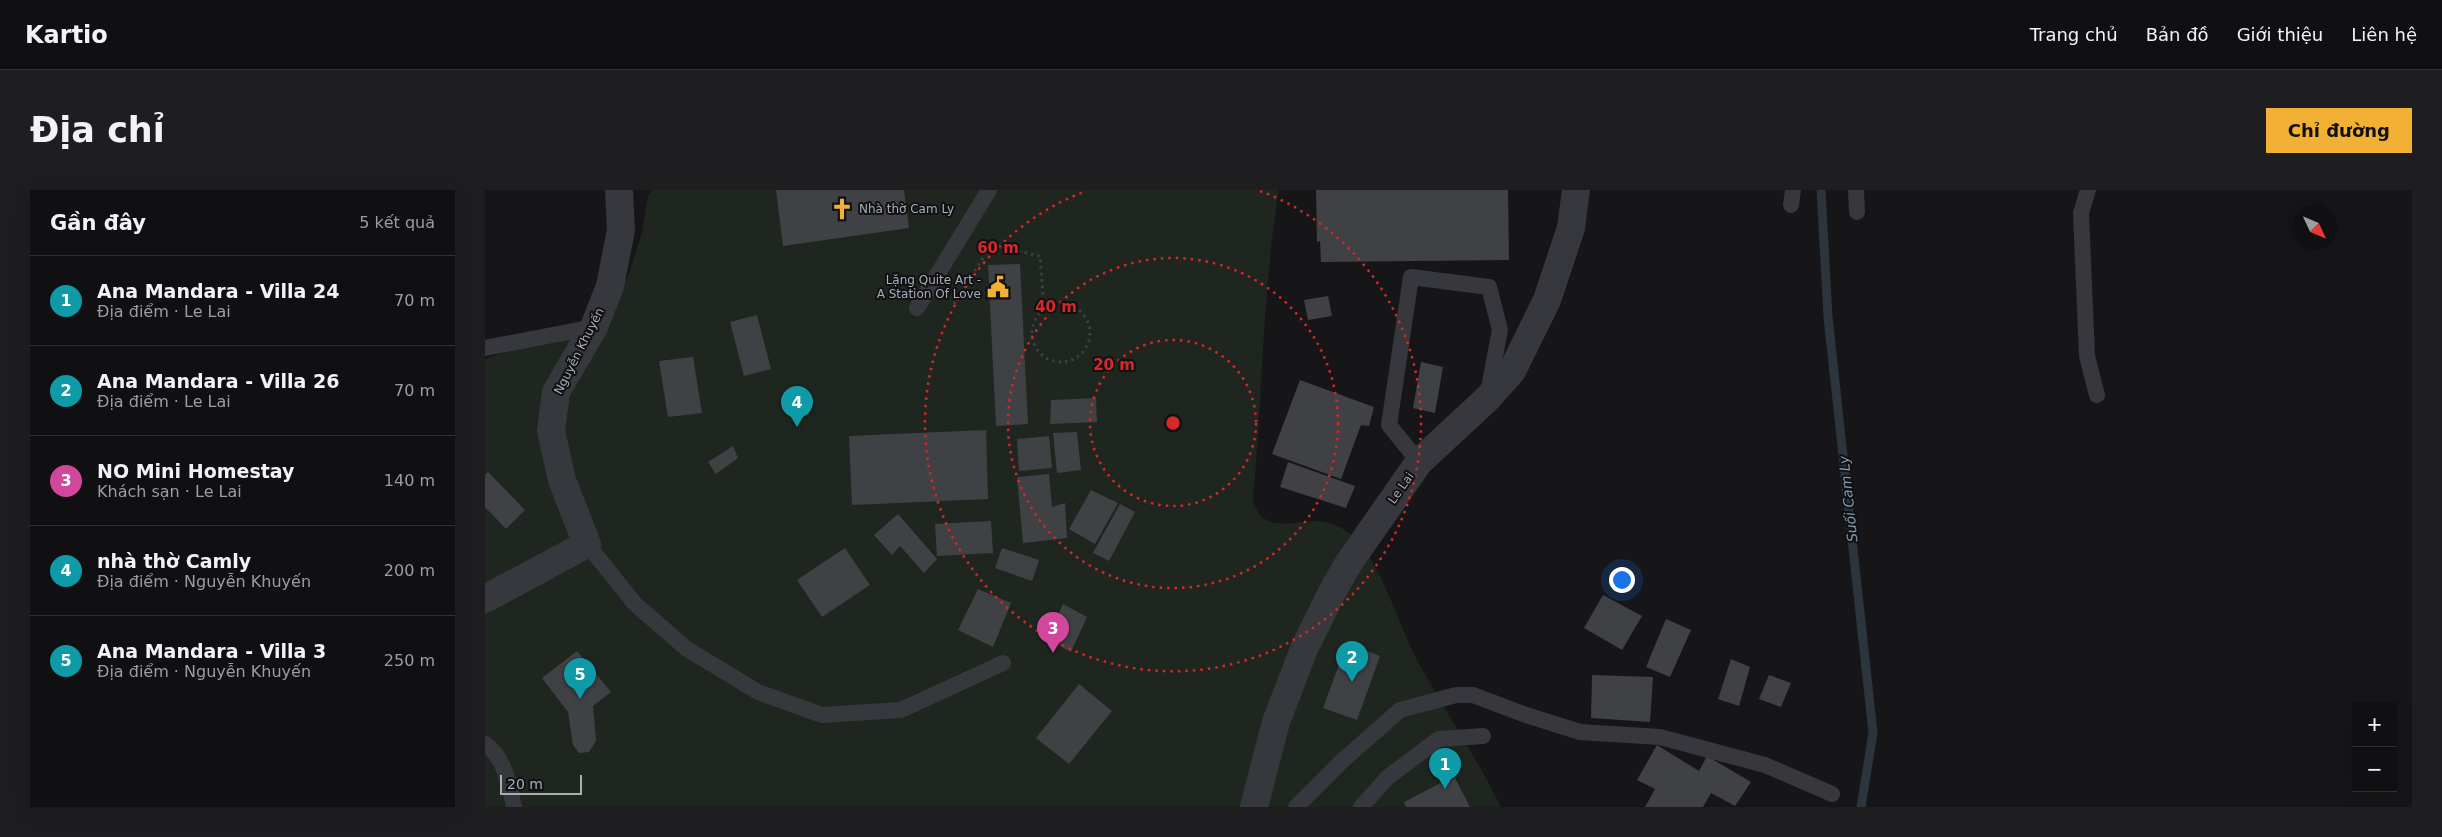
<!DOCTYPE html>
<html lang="vi">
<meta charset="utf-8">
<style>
:root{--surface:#101012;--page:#1e1e20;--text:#f1f3f6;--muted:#9c9d9f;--line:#303032;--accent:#f2b134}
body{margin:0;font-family:"DejaVu Sans",sans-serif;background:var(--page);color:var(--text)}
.controls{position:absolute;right:15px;bottom:15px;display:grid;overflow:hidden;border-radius:0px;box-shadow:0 5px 20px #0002}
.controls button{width:45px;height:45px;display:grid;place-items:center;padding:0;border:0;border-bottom:1px solid var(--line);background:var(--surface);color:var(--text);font:25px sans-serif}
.compass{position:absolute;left:1807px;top:15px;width:45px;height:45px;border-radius:50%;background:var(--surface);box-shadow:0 5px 20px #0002;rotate:134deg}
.scale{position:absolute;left:15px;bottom:12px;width:82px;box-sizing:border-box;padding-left:5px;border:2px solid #a8adb8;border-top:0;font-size:14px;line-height:18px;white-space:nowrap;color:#a8adb8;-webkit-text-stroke:4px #111113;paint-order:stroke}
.you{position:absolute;left:1136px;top:389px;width:18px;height:18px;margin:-12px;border:4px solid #fff;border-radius:50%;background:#1a73e8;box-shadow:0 0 0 8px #1a73e833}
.badge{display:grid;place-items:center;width:32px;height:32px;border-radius:50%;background:var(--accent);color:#fff;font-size:16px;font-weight:700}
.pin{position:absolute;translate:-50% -41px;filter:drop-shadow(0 1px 2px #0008)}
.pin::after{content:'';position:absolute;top:26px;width:18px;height:15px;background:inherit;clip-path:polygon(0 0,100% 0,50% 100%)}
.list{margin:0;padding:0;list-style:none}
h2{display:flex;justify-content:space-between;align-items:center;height:65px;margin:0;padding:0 20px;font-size:21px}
h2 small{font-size:16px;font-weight:400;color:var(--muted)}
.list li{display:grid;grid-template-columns:32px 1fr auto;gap:15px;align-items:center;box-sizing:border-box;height:90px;padding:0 20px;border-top:1px solid var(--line)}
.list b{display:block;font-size:19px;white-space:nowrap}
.list p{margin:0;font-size:16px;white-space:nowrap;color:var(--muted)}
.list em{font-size:16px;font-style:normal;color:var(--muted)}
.map{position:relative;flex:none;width:1927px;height:617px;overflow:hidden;border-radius:0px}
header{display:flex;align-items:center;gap:30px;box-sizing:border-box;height:70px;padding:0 25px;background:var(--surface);border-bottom:1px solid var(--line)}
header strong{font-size:24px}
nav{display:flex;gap:28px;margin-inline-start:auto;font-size:18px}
.intro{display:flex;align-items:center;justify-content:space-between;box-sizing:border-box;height:120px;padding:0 30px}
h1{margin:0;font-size:35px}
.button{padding:12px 22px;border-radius:0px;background:var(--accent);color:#111;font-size:18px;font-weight:700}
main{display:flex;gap:30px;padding:0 30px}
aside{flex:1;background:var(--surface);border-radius:0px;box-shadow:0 5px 20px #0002}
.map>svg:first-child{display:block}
.green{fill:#1e261f}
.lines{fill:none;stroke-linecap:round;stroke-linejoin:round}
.stream{stroke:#2c353c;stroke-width:9}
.building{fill:#404145}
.path{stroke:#3d3f44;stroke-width:3;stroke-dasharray:2.5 4;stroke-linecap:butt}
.lane{stroke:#37383d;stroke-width:16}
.street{stroke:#37383d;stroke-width:28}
.ring{fill:none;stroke:#d62828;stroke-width:2.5;stroke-dasharray:2.5 5}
.labels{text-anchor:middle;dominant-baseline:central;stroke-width:4;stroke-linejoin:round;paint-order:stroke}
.poi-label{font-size:12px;fill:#a8adb8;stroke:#111113;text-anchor:start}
.street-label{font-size:12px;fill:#a8adb8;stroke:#111113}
.water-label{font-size:14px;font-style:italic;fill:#7f9bb3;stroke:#111113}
.centre{fill:#d62828;stroke:#111113;stroke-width:2.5}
.ring-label{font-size:15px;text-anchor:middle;font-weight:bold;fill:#d62828;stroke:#111113;stroke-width:4;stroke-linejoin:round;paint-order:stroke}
</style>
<header>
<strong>Kartio</strong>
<nav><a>Trang chủ</a><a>Bản đồ</a><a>Giới thiệu</a><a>Liên hệ</a></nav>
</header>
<div class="intro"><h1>Địa chỉ</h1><a class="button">Chỉ đường</a></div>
<main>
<aside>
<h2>Gần đây<small>5 kết quả</small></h2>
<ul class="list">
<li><span class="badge" style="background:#0f9aa8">1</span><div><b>Ana Mandara - Villa 24</b><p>Địa điểm · Le Lai</p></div><em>70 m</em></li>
<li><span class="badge" style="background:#0f9aa8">2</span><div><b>Ana Mandara - Villa 26</b><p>Địa điểm · Le Lai</p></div><em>70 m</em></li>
<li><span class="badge" style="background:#d1479c">3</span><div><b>NO Mini Homestay</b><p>Khách sạn · Le Lai</p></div><em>140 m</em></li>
<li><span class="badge" style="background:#0f9aa8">4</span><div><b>nhà thờ Camly</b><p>Địa điểm · Nguyễn Khuyến</p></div><em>200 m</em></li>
<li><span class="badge" style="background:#0f9aa8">5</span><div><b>Ana Mandara - Villa 3</b><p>Địa điểm · Nguyễn Khuyến</p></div><em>250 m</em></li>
</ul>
</aside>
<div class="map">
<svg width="1927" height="617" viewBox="0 0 1927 617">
<rect width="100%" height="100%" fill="#161618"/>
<!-- green -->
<path class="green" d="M167 0H794C777 103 778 206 768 309 777 346 808 330 835 331 846 332 857 337 865 344 896 371 912 431 931 468 958 518 991 566 1016 617H0V169L69 146 117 120 143 87 157 42 163 5Z"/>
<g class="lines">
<!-- stream -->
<polyline class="stream" points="1336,0 1343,127 1388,543 1376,617"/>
</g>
<!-- building -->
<g class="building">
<polygon points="291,0 419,0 424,38 298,56"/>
<polygon points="831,0 1023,0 1024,70 836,72 835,51 832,52"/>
<polygon points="535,74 543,234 511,236 503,75"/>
<polygon points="843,106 847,126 823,130 819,110"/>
<polygon points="272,125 286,179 259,186 245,132"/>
<polygon points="208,167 217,223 183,227 174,171"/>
<polygon points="936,172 958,177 950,223 928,218"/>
<polygon points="815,190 889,217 884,236 876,235 856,289 787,264"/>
<polygon points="611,208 612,232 565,234 566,210"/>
<polygon points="501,240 503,309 367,315 364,246"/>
<polygon points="592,242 596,280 572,283 568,243"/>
<polygon points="564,246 567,278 534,281 532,249"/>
<polygon points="248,256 253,268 231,284 223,272"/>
<polygon points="803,272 870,296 861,318 795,297"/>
<polygon points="3,282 40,320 21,339 0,317 0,285"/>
<polygon points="564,284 567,317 580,313 582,348 538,353 532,287"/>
<polygon points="606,300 633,313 610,354 584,339"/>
<polygon points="635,314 650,322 624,371 608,363"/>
<polygon points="413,324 452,369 439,383 415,356 407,365 389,345"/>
<polygon points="506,331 508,363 452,366 450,334"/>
<polygon points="360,358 385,395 337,427 312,390"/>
<polygon points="517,358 554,370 547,391 510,378"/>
<polygon points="493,399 526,413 508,457 473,440"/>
<polygon points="1118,405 1157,426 1137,460 1099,438"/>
<polygon points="578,414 602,427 586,462 562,449"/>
<polygon points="1181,429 1206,440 1185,487 1161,477"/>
<polygon points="862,453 895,466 872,530 838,518"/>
<polygon points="92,461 126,502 108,516 111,551 104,562 94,563 88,555 83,522 57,488"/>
<polygon points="1246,469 1265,477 1254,516 1233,509"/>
<polygon points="1107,485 1168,487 1165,532 1106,528"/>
<polygon points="1284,485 1306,493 1296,517 1274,509"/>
<polygon points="594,494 627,521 584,574 551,548"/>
<polygon points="1172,555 1214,581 1222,566 1266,592 1250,616 1226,603 1218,617 1160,617 1170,599 1152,590"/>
<polygon points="969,586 985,617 921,617 919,612"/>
</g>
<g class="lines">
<!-- path -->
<g class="path">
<circle cx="576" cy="143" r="29"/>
<polyline points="469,114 506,55 555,66 559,119"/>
</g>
<!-- lane -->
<g class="lane">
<polyline points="1371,0 1372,22"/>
<polyline points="1603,0 1596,23 1602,166 1612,205"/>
<polyline points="1306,15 1308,0"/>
<polyline points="432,118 504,0"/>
<polyline points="0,158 109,137"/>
<polyline points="934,272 904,235 926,87 1004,97 1015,140 1003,203"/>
<polyline points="102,354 150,414 202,459 273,502 337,525 416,520 518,473"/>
<path d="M0 554C19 566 25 596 29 617"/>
<polyline points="811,617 857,571 915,520 971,505 988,505 1041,525 1095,542 1175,547 1280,575 1347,604"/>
<polyline points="876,617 903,587 954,549 998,546"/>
</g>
<!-- street -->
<g class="street">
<polyline points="0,409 102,354 77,290 66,241 71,202 109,137 125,96 136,40 134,0"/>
<polyline points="769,617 791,532 819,459 846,404 863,374 934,272 1002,209 1027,181 1062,110 1086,38 1091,0"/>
</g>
</g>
<!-- distance rings -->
<g class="ring">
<circle cx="688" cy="233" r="83"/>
<circle cx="688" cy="233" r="165"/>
<path d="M775 1A248 248 0 1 1 601 1"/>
</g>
<!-- icons -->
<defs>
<g id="church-bare" transform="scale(1.725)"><path d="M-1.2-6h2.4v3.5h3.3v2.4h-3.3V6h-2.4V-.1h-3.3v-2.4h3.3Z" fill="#f2b134" stroke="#111113" stroke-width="2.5" paint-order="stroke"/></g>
<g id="civic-bare" transform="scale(1.725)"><path d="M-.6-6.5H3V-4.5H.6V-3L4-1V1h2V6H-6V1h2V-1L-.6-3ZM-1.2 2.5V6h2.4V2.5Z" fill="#f2b134" stroke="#111113" stroke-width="2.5" paint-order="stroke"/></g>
</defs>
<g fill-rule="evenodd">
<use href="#church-bare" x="357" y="19"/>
<use href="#civic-bare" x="513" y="97"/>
</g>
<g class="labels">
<!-- poi labels -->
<g class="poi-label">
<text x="374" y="19">Nhà thờ Cam Ly</text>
<text x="496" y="90" text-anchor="end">Lặng Quite Art -<tspan x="496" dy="14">A Station Of Love</tspan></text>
</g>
<!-- street labels -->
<g class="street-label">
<text transform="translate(94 161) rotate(-63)">Nguyễn Khuyến</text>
<text transform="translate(916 298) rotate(-55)">Le Lai</text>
</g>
<!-- water labels -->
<g class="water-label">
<text transform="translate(1363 309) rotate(-96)">Suối Cam Ly</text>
</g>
</g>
<circle cx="688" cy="233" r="8" class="centre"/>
<g class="ring-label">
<text x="513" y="63">60 m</text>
<text x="571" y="122">40 m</text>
<text x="629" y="180">20 m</text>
</g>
</svg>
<div class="controls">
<button>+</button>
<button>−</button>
</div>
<svg class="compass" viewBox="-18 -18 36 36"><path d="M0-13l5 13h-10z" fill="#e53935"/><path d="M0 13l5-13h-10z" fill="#9c9d9f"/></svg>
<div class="scale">20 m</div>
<div class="you"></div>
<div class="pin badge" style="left:960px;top:599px;background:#0f9aa8">1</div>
<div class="pin badge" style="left:867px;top:492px;background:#0f9aa8">2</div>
<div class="pin badge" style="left:568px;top:463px;background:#d1479c">3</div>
<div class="pin badge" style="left:312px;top:237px;background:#0f9aa8">4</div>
<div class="pin badge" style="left:95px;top:509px;background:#0f9aa8">5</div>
</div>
</main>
